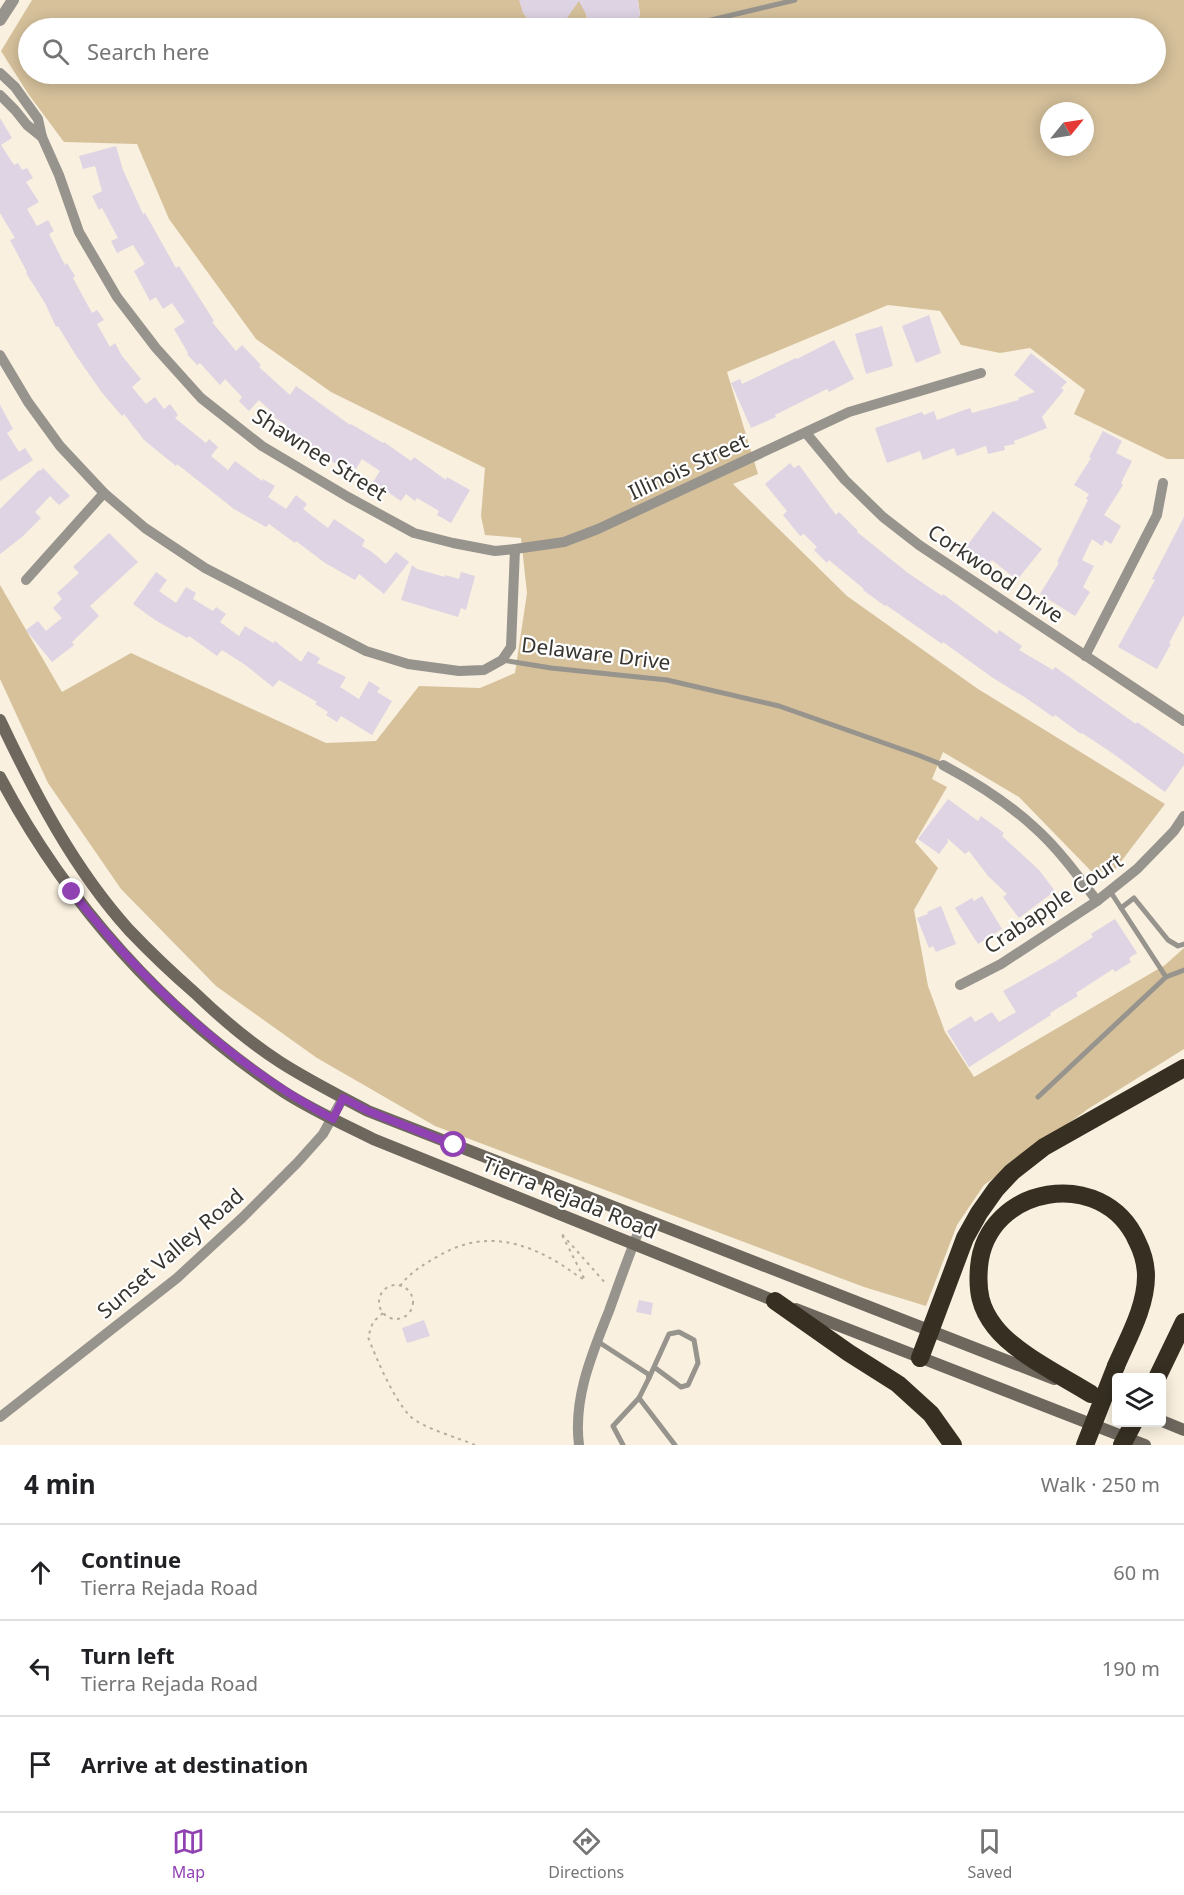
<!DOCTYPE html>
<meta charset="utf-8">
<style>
:root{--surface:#fff;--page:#f2f2f2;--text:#202124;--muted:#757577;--line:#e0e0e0;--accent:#9042b3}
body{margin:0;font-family:"Noto Sans",sans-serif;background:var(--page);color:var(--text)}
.controls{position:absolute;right:18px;bottom:18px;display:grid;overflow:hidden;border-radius:6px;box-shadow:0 3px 15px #0003}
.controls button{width:54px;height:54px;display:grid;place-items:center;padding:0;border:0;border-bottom:2px solid var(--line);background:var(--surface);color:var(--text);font:30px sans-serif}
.compass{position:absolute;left:1040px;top:102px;width:54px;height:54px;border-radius:50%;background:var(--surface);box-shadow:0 3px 15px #0003;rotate:60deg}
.stop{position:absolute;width:18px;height:18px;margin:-14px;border:4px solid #9042b3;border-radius:50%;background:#fff}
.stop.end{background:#9042b3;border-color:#fff;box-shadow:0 2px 6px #0008}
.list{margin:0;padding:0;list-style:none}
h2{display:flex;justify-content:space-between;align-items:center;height:78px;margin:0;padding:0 24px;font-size:26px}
h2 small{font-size:20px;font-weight:400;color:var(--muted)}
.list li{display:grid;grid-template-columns:39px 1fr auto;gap:18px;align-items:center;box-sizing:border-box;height:96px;padding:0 24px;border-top:2px solid var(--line)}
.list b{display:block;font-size:22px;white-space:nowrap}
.list p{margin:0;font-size:20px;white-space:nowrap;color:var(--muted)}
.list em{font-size:20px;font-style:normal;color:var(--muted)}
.icon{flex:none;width:33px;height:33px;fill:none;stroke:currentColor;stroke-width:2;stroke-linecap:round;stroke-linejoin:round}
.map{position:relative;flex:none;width:1184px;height:1445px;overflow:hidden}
.search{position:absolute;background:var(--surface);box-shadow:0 3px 15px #0003;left:18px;right:18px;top:18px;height:66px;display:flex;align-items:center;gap:15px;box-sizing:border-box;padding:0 21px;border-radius:33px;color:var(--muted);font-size:22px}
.sheet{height:366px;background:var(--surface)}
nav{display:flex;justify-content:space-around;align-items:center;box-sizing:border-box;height:84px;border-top:2px solid var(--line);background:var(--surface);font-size:16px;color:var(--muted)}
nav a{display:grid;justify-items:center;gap:3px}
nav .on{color:var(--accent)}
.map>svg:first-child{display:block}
.green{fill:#d6c19b;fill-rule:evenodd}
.building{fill:#ded4e4}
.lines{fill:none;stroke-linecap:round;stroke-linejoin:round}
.path{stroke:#b5aea1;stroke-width:2;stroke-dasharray:3 4.5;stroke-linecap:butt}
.service{stroke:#97938d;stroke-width:5}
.minor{stroke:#97938d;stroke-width:10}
.tertiary{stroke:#97938d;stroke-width:12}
.secondary{stroke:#6d675e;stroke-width:12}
.motorway{stroke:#362f22;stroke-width:18}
.motorway-bridge{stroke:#362f22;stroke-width:18}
.route{stroke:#9042b3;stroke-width:8}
.labels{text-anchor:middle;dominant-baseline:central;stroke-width:4.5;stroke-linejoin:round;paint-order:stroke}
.street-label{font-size:21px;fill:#38342e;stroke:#fff}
</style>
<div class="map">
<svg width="1184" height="1445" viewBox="0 0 1184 1445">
<rect width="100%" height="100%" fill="#f9f0df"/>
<!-- green -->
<path class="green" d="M32 0H521C522 5 522 10 524 14 538 37 572 26 574 0H587C585 11 585 20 593 28H28V74H1156V28H633L640 15 638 0H1184V459H1167L1074 414 1085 390 1030 348 1000 353 961 345 940 311 888 305 727 372 758 474 733 484 847 596 978 689 1165 804 1113 872 1091 871 1019 797 943 752 932 779 947 787 915 842 938 868 914 910 928 986 945 1032 974 1077 1165 965 1184 948V1049L1088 1109 984 1185 957 1225 926 1306 864 1287 435 1126 317 1058 216 986 121 889 48 783 0 679V585L62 692 131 653 326 743 376 741 419 686 480 688 515 673 527 593 521 538 485 535 481 516 485 468 331 392 256 339 169 219 137 144 64 142 29 95 1 51ZM1049 111H1085V147H1049Z"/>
<!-- building -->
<g class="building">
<polygon points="519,0 638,0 640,15 633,28 593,28 579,1 567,18 561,24 552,27 544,27 536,24 528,19 523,13"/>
<polygon points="0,118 12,138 1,145 14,165 18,163 22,170 27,168 33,178 26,182 39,202 27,209 37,226 48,220 54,231 49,234 65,265 67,263 75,276 73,278 92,313 97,310 104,320 97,324 110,347 115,343 122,356 141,379 132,387 146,404 155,397 164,409 170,404 178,415 175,418 206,443 209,439 218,447 211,456 228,470 235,461 262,481 263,479 275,486 268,497 286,509 296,495 307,504 303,509 328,528 334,519 365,540 362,546 372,552 386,564 396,552 409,562 384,594 359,574 355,580 325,563 296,541 295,543 269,524 266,527 234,509 177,464 176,466 144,440 124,414 122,416 103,394 75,354 58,326 56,327 45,303 26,273 27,272 10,240 15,238 0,213"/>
<polygon points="116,146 123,170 143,214 145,213 176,268 179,266 214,321 212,322 236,351 242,345 261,365 259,367 290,395 296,386 350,425 351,424 383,443 384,442 411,461 414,457 446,480 447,477 470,490 451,523 437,515 439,511 417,498 415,501 406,494 401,501 373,482 380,471 362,459 356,469 344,461 340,467 295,435 293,438 283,431 287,426 274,417 275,415 259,400 249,411 239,401 242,397 225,379 220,385 200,363 197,365 187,354 188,353 174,329 185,322 172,303 163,309 156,297 150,301 134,271 145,264 133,245 117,253 111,241 118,238 102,208 99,210 92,196 102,191 95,166 83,169 79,156"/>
<polygon points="929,315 941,353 916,363 902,326"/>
<polygon points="882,326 893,366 866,374 855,334"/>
<polygon points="834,340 854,379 829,392 827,389 775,415 776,417 751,428 731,383 740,379 742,384 796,358 797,359"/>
<polygon points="1031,353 1067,382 1061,388 1064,390 1042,417 1047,428 1014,441 1015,444 1004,446 1005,450 988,454 986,446 957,456 954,448 923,460 920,451 887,463 875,428 922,412 924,415 934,411 937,420 970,408 972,413 1019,400 1018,398 1035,392 1014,375"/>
<polygon points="0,405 13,429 7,433 19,452 25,448 33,460 0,481"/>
<polygon points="1103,431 1122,441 1116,453 1132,461 1121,483 1123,485 1104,515 1121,526 1111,544 1105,540 1102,546 1092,539 1082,560 1094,566 1083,587 1090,592 1075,616 1040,594 1059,563 1057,562 1088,500 1086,499 1089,494 1074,485 1091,458 1089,457"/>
<polygon points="790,463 794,468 799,465 836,515 839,512 858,531 857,532 908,573 942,596 943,594 997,634 999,630 1022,646 1019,650 1053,670 1055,667 1136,724 1137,722 1184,754 1184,765 1165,792 1115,755 1082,733 1081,734 1055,715 1053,717 1026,698 993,678 943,642 942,644 886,605 885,606 863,590 864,589 829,560 827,563 814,550 817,547 804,534 800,536 783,515 787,511 765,484"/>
<polygon points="43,468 70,496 59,505 50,496 35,512 41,518 22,537 0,554 0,509 39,470 40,471"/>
<polygon points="993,511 1042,549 1017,580 992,560 988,564 966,547"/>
<polygon points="1184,517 1184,615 1169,643 1171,644 1157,669 1118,647 1155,580 1152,579"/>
<polygon points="109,533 138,562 90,606 99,616 72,642 74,645 52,662 26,630 38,621 46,631 62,618 53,608 62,599 57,593 79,573 73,567"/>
<polygon points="412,565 417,569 445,577 445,575 459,579 461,572 475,576 466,610 461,608 458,617 401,600"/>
<polygon points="156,572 167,580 159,591 176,603 186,587 196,593 193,599 213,611 216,607 226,614 220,622 239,636 245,626 273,643 275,641 301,662 308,651 320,658 317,663 346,677 340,687 359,699 369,681 380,688 377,692 392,701 372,735 341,716 337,722 326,715 328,712 315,704 317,702 279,680 273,687 244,664 222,650 217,656 189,636 187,638 155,620 133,604"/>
<polygon points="948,799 978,821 981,816 1004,833 1002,836 1039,870 1055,891 1019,918 1003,897 1007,894 988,876 969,851 965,854 947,838 948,842 939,854 918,839"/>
<polygon points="982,896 1002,929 978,944 955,908 972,898 974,901"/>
<polygon points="941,906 956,944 936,952 933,946 929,948 917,918 928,914 927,912"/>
<polygon points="1115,919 1137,953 1129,958 1131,962 1115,972 1113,969 1076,993 1078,996 1050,1013 1051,1015 969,1067 947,1031 971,1016 975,1022 992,1012 999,1022 1016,1012 1003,991 1056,961 1093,937 1091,934"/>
<polygon points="639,1300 653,1303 651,1315 636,1312"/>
<polygon points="424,1320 430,1336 407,1343 402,1328"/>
</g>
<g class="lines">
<!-- path -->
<g class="path">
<circle cx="396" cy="1302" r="17"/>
<path d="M400 1286C411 1271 425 1264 440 1255 482 1231 522 1240 562 1265 570 1270 577 1276 585 1280L561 1233 607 1285"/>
<path d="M383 1313 373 1322 368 1337C377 1360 393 1398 410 1416 422 1428 459 1438 475 1445"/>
</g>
<!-- service -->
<g class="service">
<polyline points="686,26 795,0"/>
<polyline points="502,660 551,668 667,680 779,706 918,755 943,765"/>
<polyline points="1110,891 1166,977 1184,970"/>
<polyline points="1121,908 1134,898 1168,940 1178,946 1184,944"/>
<polyline points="1038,1097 1166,977"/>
<polyline points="597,1341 648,1374 649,1378 639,1398 675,1445"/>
<polyline points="649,1378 669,1334 679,1332 694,1340 698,1363 688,1385 681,1387 654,1367"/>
<polyline points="623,1445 613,1426 639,1398"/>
</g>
<!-- minor -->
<g class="minor">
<polyline points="0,73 15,87 38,119 42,137 59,175 79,232 117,297 156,348 201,398 262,446 348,497 414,533 453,543 495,551 515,549 564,542 598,529 849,412 981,373"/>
<polyline points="0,95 15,110 27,125 42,137"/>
<polyline points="0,355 28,402 60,446 104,493 145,528 205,568 366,651 408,664 459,671 484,670 502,660 511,647 515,549"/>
<polyline points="806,433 845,480 883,517 919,545 1184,721"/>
<polyline points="26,580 104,493"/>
<polyline points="1085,656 1157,515 1163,483"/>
<path d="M943 765C975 782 1007 802 1034 827 1057 847 1079 877 1097 901"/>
<polyline points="960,985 1001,964 1097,901 1137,869 1174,831 1184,816"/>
<polyline points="0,1417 177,1278 242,1218 298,1162 323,1134 343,1098"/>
<path d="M579 1445C573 1398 592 1354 609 1311 620 1280 631 1250 643 1220"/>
</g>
<!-- tertiary -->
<polyline class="tertiary" points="0,20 13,0"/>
<!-- secondary -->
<g class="secondary">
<path d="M0 720C35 794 74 869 129 930 150 952 172 973 195 993 221 1018 249 1042 280 1062 308 1080 338 1095 368 1111L1054 1379"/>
<path d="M0 777C67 904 165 1013 284 1092 312 1110 343 1124 373 1139L780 1303"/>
<polyline points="796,1309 1145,1445"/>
<polyline points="1162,1421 1184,1430"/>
</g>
<!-- motorway -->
<g class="motorway">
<polyline points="775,1301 849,1353 898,1384 931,1414 953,1445"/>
<polyline points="920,1358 965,1238 979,1213 996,1189 1012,1172 1044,1147 1184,1068"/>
<polyline points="1157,1378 1184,1322"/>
<path d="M1091 1394C1062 1376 1015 1353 995 1327 980 1308 977 1291 979 1267 986 1185 1103 1165 1137 1241 1142 1251 1146 1264 1146 1276 1146 1307 1128 1338 1116 1366"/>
</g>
<!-- motorway-bridge -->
<g class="motorway-bridge">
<polyline points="1085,1445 1116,1366"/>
<polyline points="1122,1445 1134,1422"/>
</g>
</g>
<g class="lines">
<!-- route -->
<path class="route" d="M72 892C144 983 230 1064 333 1119L343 1098 368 1111 454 1145"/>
</g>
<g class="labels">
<!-- street labels -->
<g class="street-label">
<text transform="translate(320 454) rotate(32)">Shawnee Street</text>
<text transform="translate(688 466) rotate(-25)">Illinois Street</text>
<text transform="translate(996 573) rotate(34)">Corkwood Drive</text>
<text transform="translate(596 653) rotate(7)">Delaware Drive</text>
<text transform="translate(1053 903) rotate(-34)">Crabapple Court</text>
<text transform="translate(570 1197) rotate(22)">Tierra Rejada Road</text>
<text transform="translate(170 1253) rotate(-41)">Sunset Valley Road</text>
</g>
</g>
</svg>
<div class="controls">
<button><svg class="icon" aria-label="layers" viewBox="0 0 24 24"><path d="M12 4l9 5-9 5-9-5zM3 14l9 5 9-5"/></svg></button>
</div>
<svg class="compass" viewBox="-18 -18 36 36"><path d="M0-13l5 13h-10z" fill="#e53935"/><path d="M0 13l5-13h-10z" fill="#757577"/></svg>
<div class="stop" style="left:454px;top:1145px"></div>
<div class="stop end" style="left:72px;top:892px"></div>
<div class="search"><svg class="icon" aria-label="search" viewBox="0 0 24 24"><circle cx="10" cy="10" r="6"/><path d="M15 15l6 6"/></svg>Search here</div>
</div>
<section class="sheet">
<h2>4 min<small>Walk · 250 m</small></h2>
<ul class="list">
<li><svg class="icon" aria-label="ahead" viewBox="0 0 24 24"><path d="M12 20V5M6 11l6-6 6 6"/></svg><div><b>Continue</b><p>Tierra Rejada Road</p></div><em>60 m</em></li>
<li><svg class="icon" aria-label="left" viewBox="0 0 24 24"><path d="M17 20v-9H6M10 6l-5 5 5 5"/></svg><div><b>Turn left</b><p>Tierra Rejada Road</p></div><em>190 m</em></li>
<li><svg class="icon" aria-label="arrive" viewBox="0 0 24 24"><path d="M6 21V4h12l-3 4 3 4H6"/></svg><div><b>Arrive at destination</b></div></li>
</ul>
</section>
<nav>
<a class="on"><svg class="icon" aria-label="map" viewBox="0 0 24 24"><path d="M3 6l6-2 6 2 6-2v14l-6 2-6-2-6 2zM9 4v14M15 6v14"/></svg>Map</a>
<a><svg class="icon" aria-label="directions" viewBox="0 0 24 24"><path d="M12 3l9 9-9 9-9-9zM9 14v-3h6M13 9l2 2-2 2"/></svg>Directions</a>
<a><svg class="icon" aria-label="saved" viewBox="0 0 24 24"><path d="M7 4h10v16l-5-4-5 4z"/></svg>Saved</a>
</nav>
